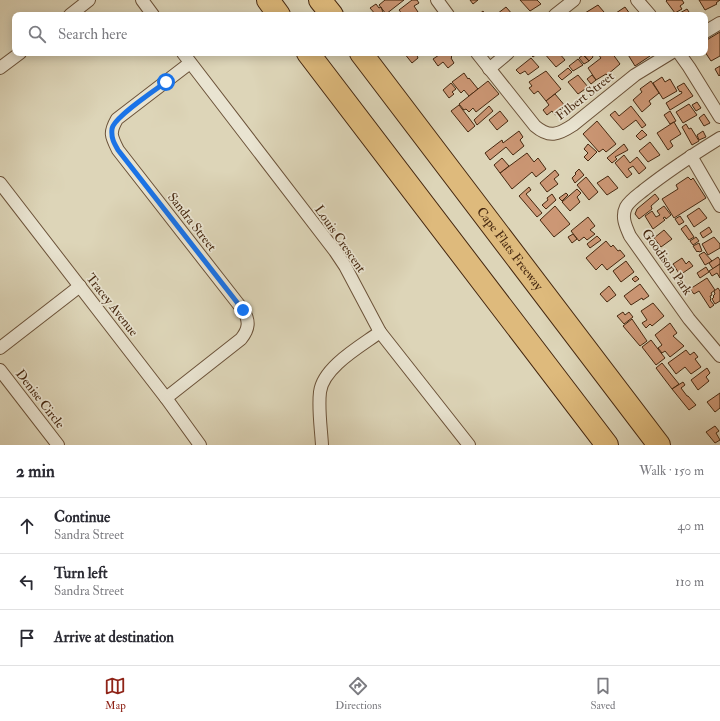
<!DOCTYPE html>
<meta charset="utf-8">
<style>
:root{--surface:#fff;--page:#f2f2f3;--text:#2b2b33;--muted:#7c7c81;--line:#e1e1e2;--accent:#8f2418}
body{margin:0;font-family:"IM FELL Double Pica",serif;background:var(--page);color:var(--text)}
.stop{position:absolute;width:12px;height:12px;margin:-9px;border:3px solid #1a73e8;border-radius:50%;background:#fff}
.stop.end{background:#1a73e8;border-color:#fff;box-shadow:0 1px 4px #0008}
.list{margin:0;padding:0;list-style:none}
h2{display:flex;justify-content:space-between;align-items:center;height:52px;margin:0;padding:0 16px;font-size:17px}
h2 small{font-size:13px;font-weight:400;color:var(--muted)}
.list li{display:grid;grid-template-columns:26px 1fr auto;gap:12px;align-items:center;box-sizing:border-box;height:56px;padding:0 16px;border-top:1px solid var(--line)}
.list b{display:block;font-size:15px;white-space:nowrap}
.list p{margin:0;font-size:13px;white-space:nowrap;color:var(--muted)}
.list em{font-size:13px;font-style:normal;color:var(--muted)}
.icon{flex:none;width:22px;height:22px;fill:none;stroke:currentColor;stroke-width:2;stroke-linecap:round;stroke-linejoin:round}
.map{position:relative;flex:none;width:720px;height:445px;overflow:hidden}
.search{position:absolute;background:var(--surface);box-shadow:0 2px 10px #0003;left:12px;right:12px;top:12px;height:44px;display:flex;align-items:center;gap:10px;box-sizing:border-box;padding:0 14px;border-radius:8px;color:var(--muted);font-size:15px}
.sheet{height:220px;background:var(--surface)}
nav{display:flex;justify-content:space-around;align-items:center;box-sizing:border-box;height:56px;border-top:1px solid var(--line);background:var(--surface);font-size:11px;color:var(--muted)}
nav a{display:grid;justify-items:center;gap:2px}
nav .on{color:var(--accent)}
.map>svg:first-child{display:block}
.building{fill:#cc9775;stroke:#45270f}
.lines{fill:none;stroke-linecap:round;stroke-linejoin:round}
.street-casing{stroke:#6b5239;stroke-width:14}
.highway-casing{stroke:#45270f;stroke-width:24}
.street{stroke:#e9e4d1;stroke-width:12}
.highway{stroke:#deba7c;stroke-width:22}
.route{stroke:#1a73e8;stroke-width:5}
.labels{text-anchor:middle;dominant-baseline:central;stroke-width:3.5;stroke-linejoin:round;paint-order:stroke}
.street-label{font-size:13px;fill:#45270f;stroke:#e9e4d1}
</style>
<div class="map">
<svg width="720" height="445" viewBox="0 0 720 445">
<rect width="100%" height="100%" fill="#ddd5b8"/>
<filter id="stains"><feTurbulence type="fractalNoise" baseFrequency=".005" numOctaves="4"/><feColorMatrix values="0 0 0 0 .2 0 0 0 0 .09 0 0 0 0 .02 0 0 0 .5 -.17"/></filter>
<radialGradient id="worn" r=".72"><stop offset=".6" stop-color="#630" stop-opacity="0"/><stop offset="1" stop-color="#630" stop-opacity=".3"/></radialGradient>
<!-- building -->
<g class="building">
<polygon points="385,0 404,0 386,14 379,5"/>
<polygon points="412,0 417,0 419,3 414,6 418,12 415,15 403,15 399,10"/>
<polygon points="470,0 478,0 473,4"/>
<polygon points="520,0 537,0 541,4 530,11"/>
<polygon points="667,0 682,0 684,3 680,6 682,9 675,13 666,1"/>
<polygon points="699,0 720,0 716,3 717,4 705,10"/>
<polygon points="376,4 379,8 381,7 384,15 376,15 370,8"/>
<polygon points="598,5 604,12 601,14 601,15 587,15 585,13"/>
<polygon points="506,7 513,15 498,15 497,14"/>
<polygon points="625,7 630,14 617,15 616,13"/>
<polygon points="687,9 691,15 681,15 680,13"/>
<polygon points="483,11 486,15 478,15"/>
<polygon points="720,32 720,56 711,61 705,52 705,41"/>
<polygon points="404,53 416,53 418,58 412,63"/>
<polygon points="442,53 454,54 451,56 452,57 451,58 454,63 448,68 443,62 438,66 433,59"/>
<polygon points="529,53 538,53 533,57"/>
<polygon points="544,53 559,53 565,60 556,67"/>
<polygon points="587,53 591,53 593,57 589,61 584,55"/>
<polygon points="597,53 612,53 620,64 607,75 606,74 596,80 588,68 601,58"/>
<polygon points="627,53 648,53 650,56 635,66"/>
<polygon points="583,55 589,61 584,64 579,58"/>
<polygon points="531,58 539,67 528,75 525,71 520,74 516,70"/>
<polygon points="578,59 583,65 573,71 569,66"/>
<polygon points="720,66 720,75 719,76 715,69"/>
<polygon points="568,68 572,72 562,80 558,76"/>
<polygon points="546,71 561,89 546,101 538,91 534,94 529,88 532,86 529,82"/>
<polygon points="464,73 468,79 469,78 478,89 469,96 464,90 461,93 452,82"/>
<polygon points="578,75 588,87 578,94 568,82"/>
<polygon points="592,75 596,80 591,84 587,79"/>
<polygon points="662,77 665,82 670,79 677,91 663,99 653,83"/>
<polygon points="488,81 499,94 476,112 473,108 469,112 466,109 464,110 459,104"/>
<polygon points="651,81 659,93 649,101 651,104 642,112 633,100 642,92 640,89"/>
<polygon points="451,83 456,89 452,92 454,94 449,98 443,90"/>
<polygon points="684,83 693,96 670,110 666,103 682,93 681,91 680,92 677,87"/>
<polygon points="555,94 566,107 555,115 552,111 547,115 543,110 549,105 546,101"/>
<polygon points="697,102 701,108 696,111 692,105"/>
<polygon points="689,104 697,115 683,123 676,112"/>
<polygon points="459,105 475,126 468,132 451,111"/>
<polygon points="489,106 493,111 477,125 474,120"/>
<polygon points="631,106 646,125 642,128 636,120 623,130 610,115 615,111 619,116"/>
<polygon points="500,111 508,121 497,130 489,120"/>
<polygon points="670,111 676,121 670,124 664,115"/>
<polygon points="704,114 710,123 704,126 699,118"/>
<polygon points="597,121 616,144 606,152 603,149 599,152 583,134"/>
<polygon points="674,122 681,134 670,141 673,146 668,150 657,133"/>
<polygon points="686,124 689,129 691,128 699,141 692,145 682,127"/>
<polygon points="642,130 647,135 640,140 636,136"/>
<polygon points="519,131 523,137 520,140 524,146 513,155 506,147 490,160 485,153 502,140 503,143"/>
<polygon points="703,131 706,137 699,140 697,135"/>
<polygon points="650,142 660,155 648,162 639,151"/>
<polygon points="588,144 597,152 588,161 584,157 588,153 584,149"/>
<polygon points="624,144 628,150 615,157 617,159 612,163 607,158"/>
<polygon points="527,153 534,162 538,158 546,169 536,177 532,172 512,189 500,173"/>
<polygon points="624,155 630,163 637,157 646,168 639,174 633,166 628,169 632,174 627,178 615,163"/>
<polygon points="502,158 509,166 500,173 494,165"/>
<polygon points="579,169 584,175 575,183 572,178 576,174 575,173"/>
<polygon points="555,170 559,175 554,179 558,184 547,192 540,183"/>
<polygon points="608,176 618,188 607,195 597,183"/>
<polygon points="586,177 598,192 589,200 577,185"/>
<polygon points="688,177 691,180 693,178 706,198 674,218 662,199 678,189 676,185"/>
<polygon points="529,187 531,190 526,194 542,213 537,217 519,196"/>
<polygon points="577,189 581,193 577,197 580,202 570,211 562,202"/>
<polygon points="566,193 568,195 562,201 559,198"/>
<polygon points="552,194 556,200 546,209 542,205 548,200 547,198"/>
<polygon points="655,194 659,199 651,206 652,209 639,219 635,214 637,209"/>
<polygon points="555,206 570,224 554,237 540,220"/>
<polygon points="664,206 671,215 666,219 665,217 663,218 665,220 653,229 645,216 652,211 656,217 660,215 657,211"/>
<polygon points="699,208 707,218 694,227 687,216"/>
<polygon points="680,216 684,222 679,225 675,219"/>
<polygon points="588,217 595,226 590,230 595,234 587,240 584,237 579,241 571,231"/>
<polygon points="686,225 694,237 689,240 681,229"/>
<polygon points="709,227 712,232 703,238 700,233"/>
<polygon points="664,230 672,239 661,247 654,238"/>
<polygon points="573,234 577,239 572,243 568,237"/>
<polygon points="597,236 601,240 590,248 587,244"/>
<polygon points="696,237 699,241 693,245 690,241"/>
<polygon points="714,237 720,244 720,248 708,255 702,244"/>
<polygon points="606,241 611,247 613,245 618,251 620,250 625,256 607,270 602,264 596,270 586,258"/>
<polygon points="699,243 702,251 699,252 698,251 697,252 693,246"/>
<polygon points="704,252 712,261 705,265 699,255"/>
<polygon points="718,257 720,260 720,264 713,269 709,263"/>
<polygon points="682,258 686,264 689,261 693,266 680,275 673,264"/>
<polygon points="626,261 634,272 621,282 613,271"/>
<polygon points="720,264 720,278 717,273 712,276 709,271"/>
<polygon points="706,267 709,272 700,278 697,273"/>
<polygon points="636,276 639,279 635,282 632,279"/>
<polygon points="707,278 715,290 711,293 712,295 710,296 711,299 710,300 714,305 710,308 699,291 694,294 690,289"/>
<polygon points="640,284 649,296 643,300 642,298 631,305 624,296"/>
<polygon points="609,286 616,295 607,302 600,294"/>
<polygon points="718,288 720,291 720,301 715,304 712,299 714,297 713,296 715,294 714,291"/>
<polygon points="653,303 664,316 652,326 650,324 646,328 642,323 647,320 641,311"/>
<polygon points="623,312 625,315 629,312 633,317 624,324 617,316"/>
<polygon points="632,319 647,341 640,346 623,326"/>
<polygon points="670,323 677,333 673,336 684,346 670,357 665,351 662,353 658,348 662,345 655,335"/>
<polygon points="651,340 665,358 656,365 642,347"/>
<polygon points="686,350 690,355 694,352 698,357 695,359 701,367 691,374 685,367 676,374 668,363"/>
<polygon points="662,363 679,384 672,389 656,368"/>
<polygon points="707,368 710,373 706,377 709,381 698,390 691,380"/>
<polygon points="683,382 685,385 681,388 687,396 688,396 696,405 689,410 672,389"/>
<polygon points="720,393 720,408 715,412 707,402"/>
<polygon points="715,426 719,431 716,433 720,440 715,443 706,432"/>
</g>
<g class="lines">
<!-- street casing -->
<g class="street-casing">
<g id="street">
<polyline points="142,0 153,15"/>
<polyline points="437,0 448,15"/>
<polyline points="637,0 650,15"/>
<polyline points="70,15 89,0"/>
<polyline points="555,15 574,0"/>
<polyline points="705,32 720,23"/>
<polyline points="183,53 335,251 345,266 380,332 469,445"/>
<path d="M477 53 535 126C549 138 558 135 573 125L635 75 671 53"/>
<polyline points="679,53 689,67 720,117"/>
<polyline points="0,68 20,53"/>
<polyline points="489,69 508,53"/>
<path d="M720 138C694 154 668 171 644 190 638 195 630 200 626 207 621 217 626 227 630 236L689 319 720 356"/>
<polyline points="691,156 720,206"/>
<polyline points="0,183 166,398 200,445"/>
<polyline points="0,348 80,286"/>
<polyline points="0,370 58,445"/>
<path d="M166 398 241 339C249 329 250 321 243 310L118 150C111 136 109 133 117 119L190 63"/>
<path d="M322 445C321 428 318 409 320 392 323 367 361 346 380 332"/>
</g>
</g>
<!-- highway casing -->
<g class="highway-casing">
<g id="highway">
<polyline points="268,0 279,15"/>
<polyline points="320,0 332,15"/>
<polyline points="308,53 607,445"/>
<path id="s1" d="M361 53 659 445"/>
</g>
</g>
<!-- street -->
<use href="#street" class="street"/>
<!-- highway -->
<use href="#highway" class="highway"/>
</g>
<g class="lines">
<!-- route -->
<path class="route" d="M166 82C155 90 113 118 112 129 111 138 114 143 118 150L243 310"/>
</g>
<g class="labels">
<!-- street labels -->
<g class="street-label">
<text transform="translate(585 96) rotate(-38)">Filbert Street</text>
<text transform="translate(192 222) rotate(52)">Sandra Street</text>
<text transform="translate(340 239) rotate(55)">Louis Crescent</text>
<text stroke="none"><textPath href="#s1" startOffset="246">Cape Flats Freeway</textPath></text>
<text transform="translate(667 262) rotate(55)">Goodison Park</text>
<text transform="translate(112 305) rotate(52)">Tracey Avenue</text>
<text transform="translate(40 399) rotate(52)">Denise Circle</text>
</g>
</g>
<rect width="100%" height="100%" filter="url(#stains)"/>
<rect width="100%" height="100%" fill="url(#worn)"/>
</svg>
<div class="stop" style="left:166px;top:82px"></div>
<div class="stop end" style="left:243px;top:310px"></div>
<div class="search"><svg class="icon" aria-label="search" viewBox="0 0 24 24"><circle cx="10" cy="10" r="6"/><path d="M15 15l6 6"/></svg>Search here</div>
</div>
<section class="sheet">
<h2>2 min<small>Walk · 150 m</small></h2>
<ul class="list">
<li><svg class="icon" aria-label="ahead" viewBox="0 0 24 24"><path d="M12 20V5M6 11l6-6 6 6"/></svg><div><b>Continue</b><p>Sandra Street</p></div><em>40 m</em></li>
<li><svg class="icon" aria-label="left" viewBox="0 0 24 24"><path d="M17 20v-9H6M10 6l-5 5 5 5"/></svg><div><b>Turn left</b><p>Sandra Street</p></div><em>110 m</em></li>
<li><svg class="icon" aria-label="arrive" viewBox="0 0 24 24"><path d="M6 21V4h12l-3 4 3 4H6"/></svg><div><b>Arrive at destination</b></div></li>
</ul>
</section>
<nav>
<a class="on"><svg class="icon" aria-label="map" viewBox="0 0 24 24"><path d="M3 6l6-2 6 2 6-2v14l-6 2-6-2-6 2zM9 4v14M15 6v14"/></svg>Map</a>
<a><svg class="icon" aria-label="directions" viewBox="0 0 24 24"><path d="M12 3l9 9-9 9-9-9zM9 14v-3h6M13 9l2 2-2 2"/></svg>Directions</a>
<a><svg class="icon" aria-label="saved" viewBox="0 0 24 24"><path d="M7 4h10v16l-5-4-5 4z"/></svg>Saved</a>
</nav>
